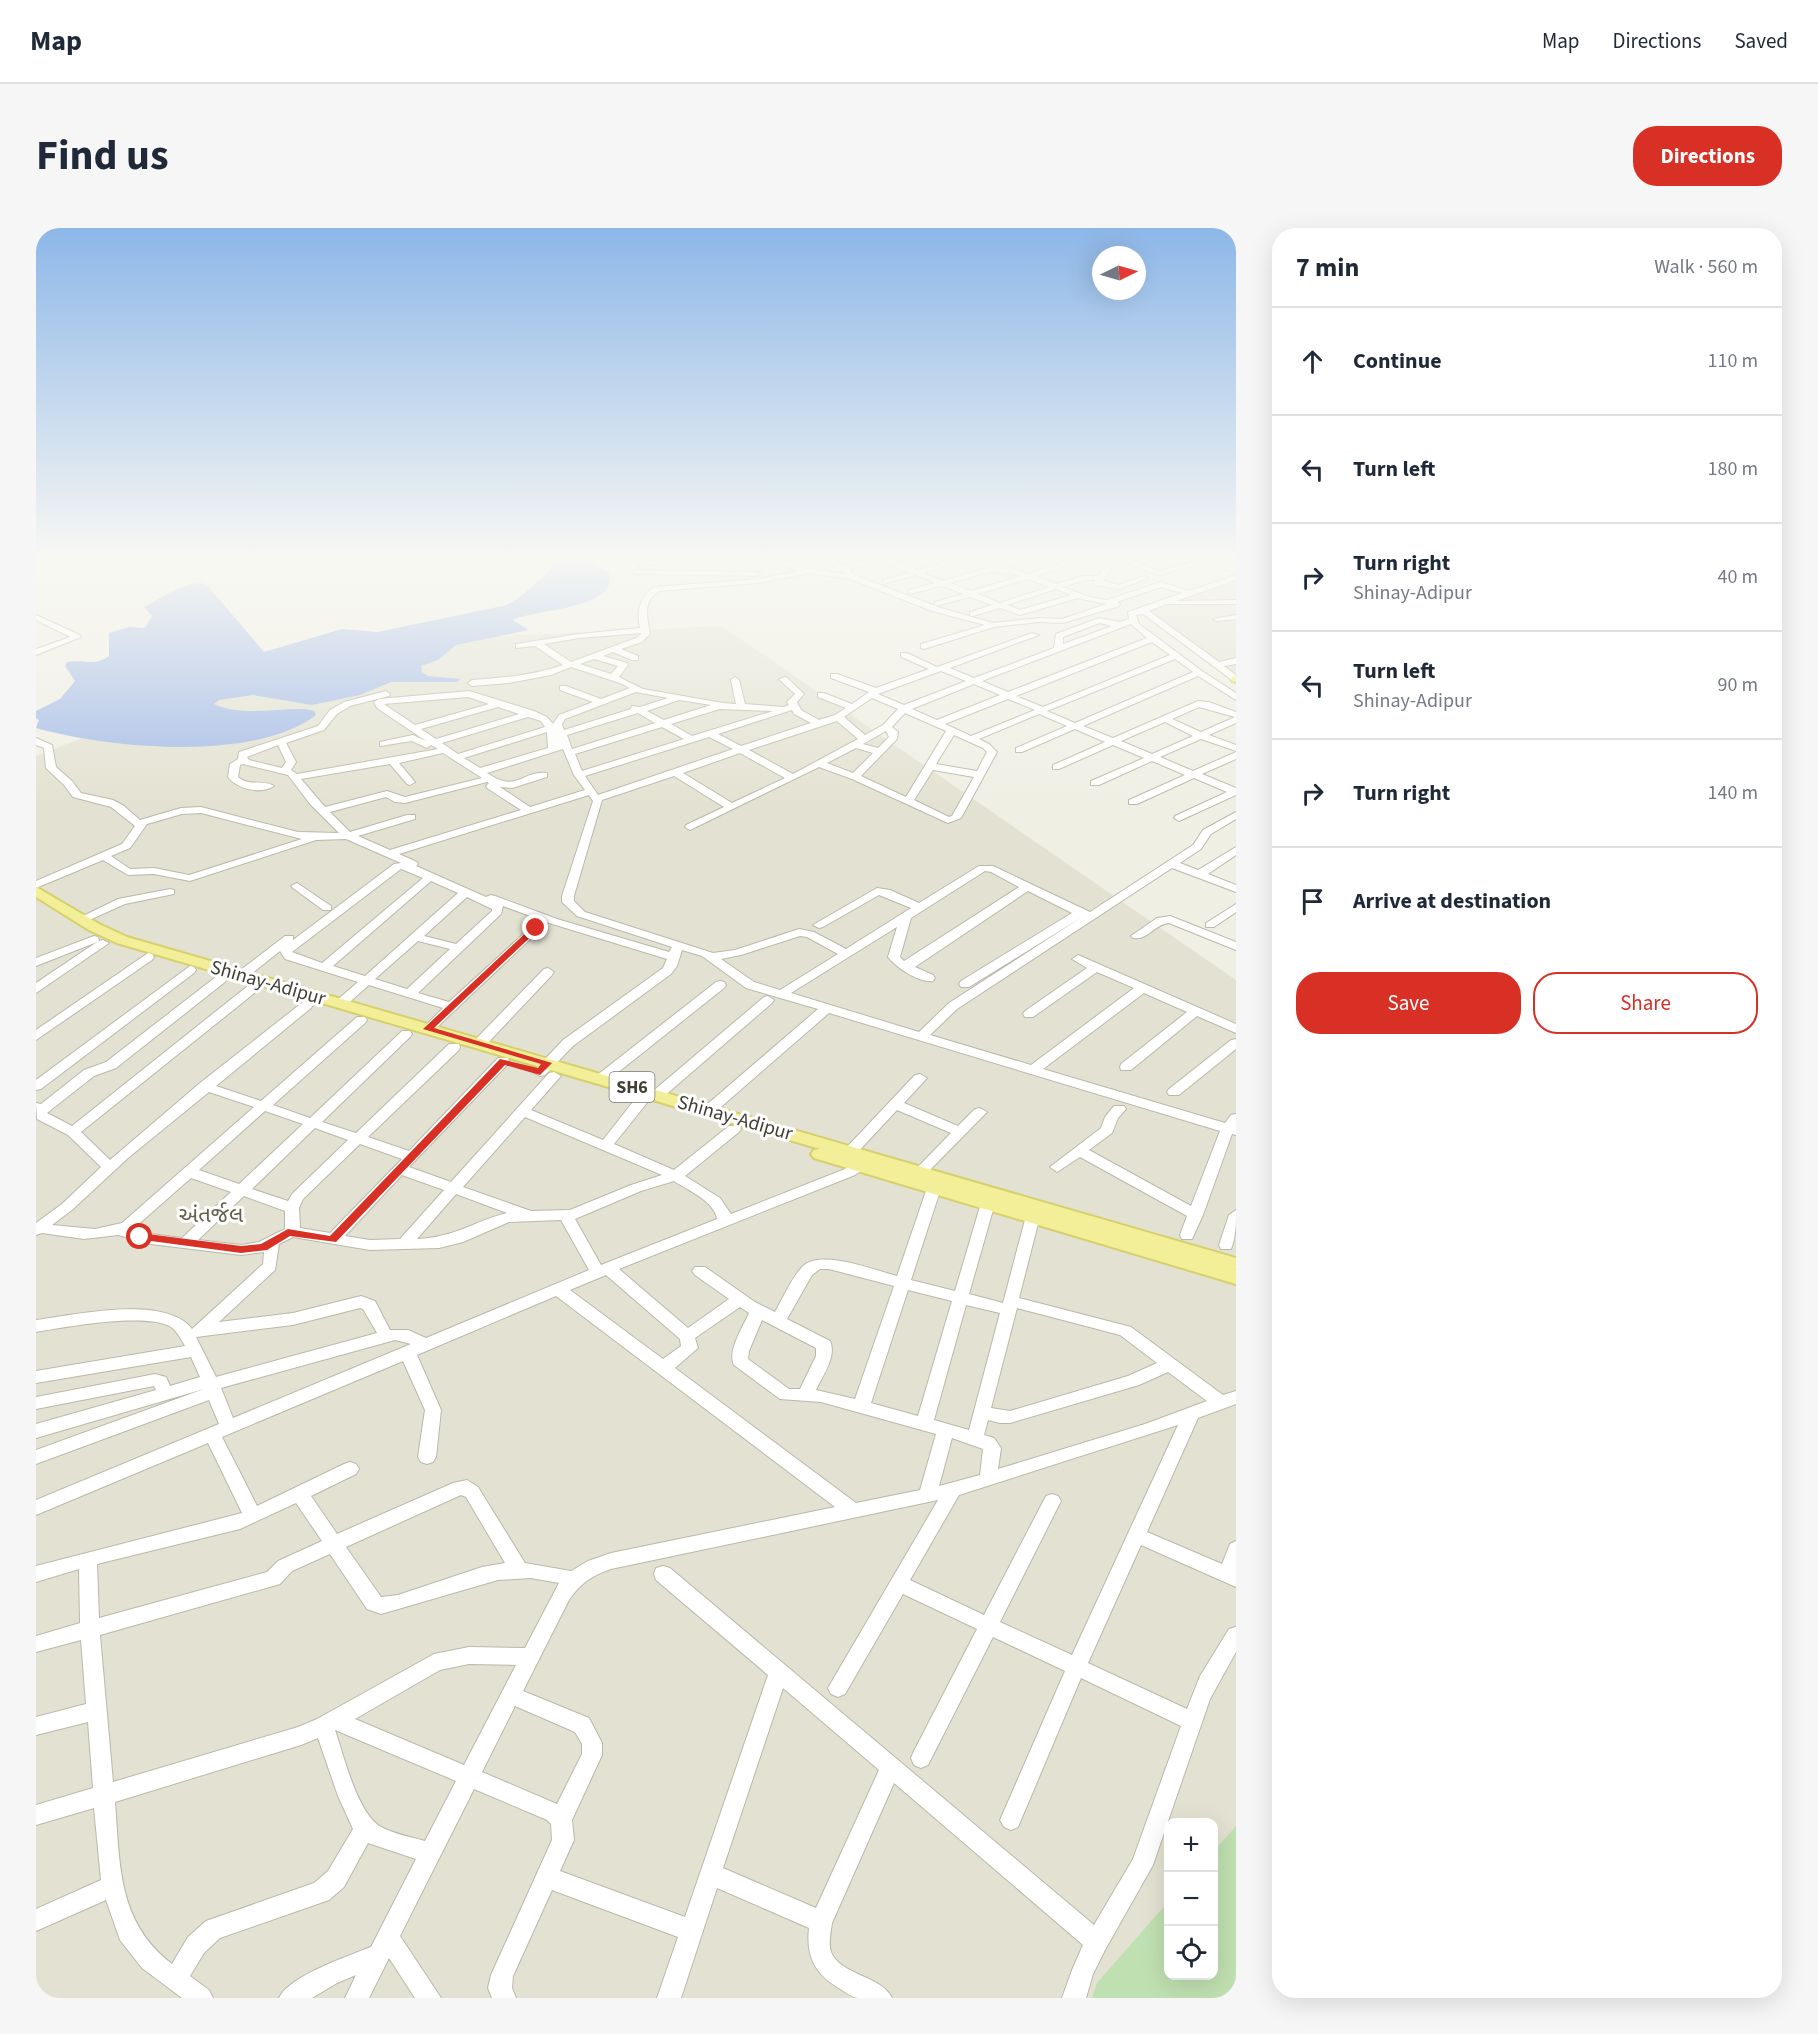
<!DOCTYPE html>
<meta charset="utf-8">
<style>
:root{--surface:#fff;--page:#f6f6f7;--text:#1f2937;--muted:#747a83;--line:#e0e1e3;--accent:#d93025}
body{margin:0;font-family:"Source Sans 3","Noto Sans Gujarati",sans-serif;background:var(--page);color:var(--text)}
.controls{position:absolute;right:18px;bottom:18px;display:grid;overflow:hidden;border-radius:12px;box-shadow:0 6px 24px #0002}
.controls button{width:54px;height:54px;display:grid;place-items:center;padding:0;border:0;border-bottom:2px solid var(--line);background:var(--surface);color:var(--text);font:30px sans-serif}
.compass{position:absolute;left:1056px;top:18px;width:54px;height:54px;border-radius:50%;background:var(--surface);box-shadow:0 6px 24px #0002;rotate:85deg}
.stop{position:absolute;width:18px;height:18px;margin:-14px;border:4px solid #d93025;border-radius:50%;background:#fff}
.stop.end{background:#d93025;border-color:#fff;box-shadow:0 2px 6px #0008}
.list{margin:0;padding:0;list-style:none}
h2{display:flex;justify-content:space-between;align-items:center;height:78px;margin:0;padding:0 24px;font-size:26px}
h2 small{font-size:20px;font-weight:400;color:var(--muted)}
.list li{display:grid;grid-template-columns:39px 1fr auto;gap:18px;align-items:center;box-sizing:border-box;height:108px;padding:0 24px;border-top:2px solid var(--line)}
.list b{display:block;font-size:22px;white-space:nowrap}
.list p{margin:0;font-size:20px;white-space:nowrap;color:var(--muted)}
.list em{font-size:20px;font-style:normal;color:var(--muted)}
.actions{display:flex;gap:12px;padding:18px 24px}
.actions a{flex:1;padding:14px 0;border:2px solid var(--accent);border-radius:24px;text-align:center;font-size:21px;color:var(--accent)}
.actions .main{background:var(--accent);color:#fff}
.icon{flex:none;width:33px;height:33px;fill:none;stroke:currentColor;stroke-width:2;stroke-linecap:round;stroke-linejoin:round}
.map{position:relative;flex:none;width:1200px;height:1770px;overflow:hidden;border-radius:24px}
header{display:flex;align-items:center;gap:36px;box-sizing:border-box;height:84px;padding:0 30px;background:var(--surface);border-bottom:2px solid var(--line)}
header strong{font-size:28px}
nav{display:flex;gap:33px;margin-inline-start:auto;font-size:21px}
.intro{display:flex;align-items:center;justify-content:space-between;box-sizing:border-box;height:144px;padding:0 36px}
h1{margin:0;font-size:42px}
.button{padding:15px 27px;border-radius:24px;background:var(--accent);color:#fff;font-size:21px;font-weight:700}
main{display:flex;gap:36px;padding:0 36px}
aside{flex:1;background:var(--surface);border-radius:24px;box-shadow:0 6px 24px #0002}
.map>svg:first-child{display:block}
.residential{fill:#e3e2d2;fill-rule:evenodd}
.green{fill:#bfe0b0}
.water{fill:#a5bce7}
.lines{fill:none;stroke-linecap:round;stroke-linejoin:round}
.minor-casing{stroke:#bab8a8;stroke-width:2}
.major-casing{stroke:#d6d06c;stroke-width:4}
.minor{fill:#fff;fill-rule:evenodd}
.major{fill:#f3ef99;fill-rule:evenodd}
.route{fill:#d93025}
.labels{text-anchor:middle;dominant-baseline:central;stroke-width:6;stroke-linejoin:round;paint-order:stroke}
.shield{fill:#fff;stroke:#7a7971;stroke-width:1.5}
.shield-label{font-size:18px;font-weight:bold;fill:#413f34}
.street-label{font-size:20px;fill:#413f34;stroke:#fff}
.quarter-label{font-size:22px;fill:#635f4d;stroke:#fff}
</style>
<header>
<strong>Map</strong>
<nav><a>Map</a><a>Directions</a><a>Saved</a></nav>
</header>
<div class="intro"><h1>Find us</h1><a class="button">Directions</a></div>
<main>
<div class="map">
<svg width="1200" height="1770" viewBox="0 0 1200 1770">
<rect width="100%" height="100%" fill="#f0efe4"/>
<!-- residential -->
<g class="residential">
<polygon points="1200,351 1200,449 1105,383"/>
<path d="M686 398 1200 752V1770H0V528L288 416ZM1132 1594H1178V1748H1132Z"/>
</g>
<!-- green -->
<polygon class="green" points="1200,1598 1200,1770 1056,1770 1061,1755 1132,1674 1132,1748 1178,1748 1178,1623"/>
<!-- water -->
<path class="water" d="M527 329H561L558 338 572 343C588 381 499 381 477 392L493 402 420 417 402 432 385 438 386 444 392 448 425 451 420 454H355L324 467 276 477 217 467 183 472 178 476C207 489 238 480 269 481L278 483 280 487C217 535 72 520 0 500L3 492 0 490V483L24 471 39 453 29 438 31 434C48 431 58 439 73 428V405L93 399 109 400 116 388 108 379C124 371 155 349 171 357L228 424 306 401 342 404 471 377C493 365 508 346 527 329Z"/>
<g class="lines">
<!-- minor casing -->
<g class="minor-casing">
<g id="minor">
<path d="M728 329H740L769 340 810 346 786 329H795L808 338 837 331 835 329H850L881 342 924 329H937L888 345 907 353 950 340 947 338 956 332 960 334 956 337 965 341 976 340 992 346 1046 329H1058L1000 348 1020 356 1047 348H1063L1069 336 1065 329H1073L1077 336 1068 353 1083 357 1108 348 1112 350 1083 361 1058 357 1059 352H1048L1027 359 1054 369 1071 372 1125 354 1153 363 1200 347V352L1140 373 1200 372V376H1130L1113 383 1183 434 1200 430V436L1188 438 1200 447V452H1196L1107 386 1100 387 1103 396 1166 443 1200 465V472L1162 448 1047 498 1077 510 1162 473 1173 474 1200 484V495L1173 507 1200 517V523L1165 511 1124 529 1157 543 1200 524V531L1166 546 1200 560V567L1143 593 1138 590 1139 588 1191 564 1158 550 1101 576H1093V572L1149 547 1116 533 1063 557H1055V553L1108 530 1077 517 1023 541H1017V537L1069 514 1039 501 986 524H980V520L1031 498 1003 486 943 511 953 516 961 524 925 590 912 595 816 551 783 539 654 602 649 599 650 597 688 579 638 548 566 572 538 668V673L549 684 677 725 699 722 763 701 778 704 810 721 875 680 843 667 787 699 783 700 777 697 841 660 854 662 883 675 943 638H957L1054 684 1157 617 1167 602 1200 584V591L1175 606 1165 621 1144 635 1162 642 1200 619V627L1172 646 1200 657V664L1136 640 921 781 894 807 995 837 1098 760 1061 744 997 789H989L987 786 989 783 1051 740 1036 731 1042 727 1200 796V805L1161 788 1095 842H1085L1084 839 1085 836 1151 784 1108 765 1007 841 1189 895 1195 887 1200 886V907L1196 906 1167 987 1156 1011H1146L1144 1007 1151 988 1044 929 1021 944 1014 939 1065 900 1069 889 1078 878H1088L1090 881 1082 890 1076 905 1053 922 1155 978 1184 903 793 785 678 885H668L666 882 668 879 782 781 710 760 666 728 646 722 641 738 635 746 537 818 509 847 504 848 497 844 527 812 627 740 631 731 513 695 467 678 465 686 382 765 413 774 496 698H504L506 700 396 804 392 805 386 801 407 780 333 757 308 779H300L298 776 300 773 322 754 249 731 244 723 210 750H202L200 747 202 744 249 708H257V712L358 636 365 635 310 611 280 612 154 653 118 646 92 647 67 632 0 660V653L86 616 99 598 75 579 37 569 28 557 10 540 8 520 0 517V510L16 517 20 539 36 553 45 565 77 572 88 578 104 592 145 580 165 579 262 604 303 605 274 576 252 547 207 536 204 537 202 549C213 559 227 551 238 558 225 567 201 561 192 549L194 536 202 531 203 524 282 498 294 482 308 474 350 463 354 466 353 468 314 478 301 486 288 502 250 515 260 534 255 542 261 546 402 521 395 517 391 520 376 513 344 518V514L377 507 390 513 341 480 338 474 343 471 433 463 498 483 511 489 517 496 523 487 557 474 524 462V458H530L565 471 594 460 584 455 535 439 515 447 473 455 436 458 432 455 436 452C467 450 498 447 527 437L499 418 480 420V416L543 406 604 400C600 384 604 368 618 359L722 351 763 343ZM845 334 873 345 847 352V356L880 347 899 355 873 362V366L906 358 927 366 899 374V378L934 369 956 377 934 384V388H937L964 380 984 387 1042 370 1070 376 1026 391 1003 390 957 395 902 379 818 347 813 341ZM957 343C966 347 975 344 985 348L935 363 914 355ZM773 345 814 351 896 383 949 397 885 416V420L888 421 958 399 1003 394 1027 395 1083 378 1084 376 1081 374 1125 359 1146 365 1092 384 1093 391 1084 394 1063 390 1020 406 1018 420 938 450 914 440 1003 407 996 405 901 439 871 425H865V429L893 441 840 460 801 446H795V450L833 464 816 476 788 465H782V469L810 480 799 487 783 492 765 482 761 474 768 466 750 449 743 451 759 466 751 474 753 477 747 479 709 476 703 452 699 449 695 452 700 476 687 475 607 461 583 449 592 437 591 435 567 428 577 424 596 432H602V428L585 421 606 414 614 406C612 391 605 375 623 363L722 355ZM992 351 1013 359 964 375 942 366ZM1020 361 1035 367 984 382 971 377ZM1064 395 1076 398 1027 416V409ZM1095 396 1111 410 972 464 946 453ZM606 405 600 410 535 434 508 416 543 410ZM1116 414 1134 427 1007 479 980 468ZM558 431 582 438 575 446 544 436ZM1139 431 1157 444 1039 495 1011 483ZM905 443 930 453 868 477 842 466ZM938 456 964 467 901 492 876 481ZM600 464 632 470 604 479 596 478 595 481 528 502 526 496 529 491ZM432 469 453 476 379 497 348 476ZM836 470 862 481 847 497 829 507 808 489ZM972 471 999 482 935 508 909 496ZM643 472 675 477 628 492 611 483ZM462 479 483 486 400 511 385 501ZM1163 479 1199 489 1165 504 1136 491ZM684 481 737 483 656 508 635 496ZM756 482 758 486 775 495 705 518 682 506ZM602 485 619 495 536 521 531 507ZM869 485 910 503 870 569 825 548 861 511 862 504 856 499ZM492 489 505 493 509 499 422 526 406 515ZM801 493 822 511 757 546 713 522ZM1129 494 1157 508 1116 526 1085 513ZM626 499 648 511 546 543 539 526ZM850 503 853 509 842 520 827 516ZM511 504 512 520 444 540 428 530ZM918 507 947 520 951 524 941 543 900 536ZM673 509 697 521 562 567 549 548ZM242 517 250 534 246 540 213 532 211 529ZM820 520 837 525 817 545 791 535ZM527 521 538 547 549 562 494 579 464 559 476 560 511 549V545C485 542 482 566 451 545ZM407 525 446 550 369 569 351 563 289 579 265 551 354 536 371 556 374 557 379 554 363 535ZM704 525 749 550 696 575 647 545ZM897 542 938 549 916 588 913 589 878 572ZM451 554 453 555 450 558 451 560 485 582 354 622 322 608 379 591V587H371L314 604 294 584 350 569 359 574 369 575ZM553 567 557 573 526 668V674L541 688 636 719 633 724 521 691 459 668 455 667 450 669 380 638 382 636 381 634 363 626ZM165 585 258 609 266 611 153 647 118 640 94 641 75 628 94 620 111 596 146 586ZM365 641 387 650 286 735 256 724ZM949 643 955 644 983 659 868 733 864 729 875 690ZM395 653 422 665 329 748 297 738ZM992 663 1036 685 925 753 923 756 925 759H933L1046 689 913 775 883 804 755 765 861 699 852 729C861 740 883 755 897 753L899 750 897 747 879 739ZM431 669 456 681V683L420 716 388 708ZM764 708 771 709 802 726 744 762 718 754 685 731 705 727ZM382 713 414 721 371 761 339 751Z"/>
<polygon points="984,329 996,329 973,337 969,335"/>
<polygon points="1075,329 1087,329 1123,343 1165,331 1162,329 1173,329 1200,340 1200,345 1172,334 1123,347"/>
<polygon points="584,332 615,332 640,339 636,341 615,336 602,336 602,342 721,344 725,346 721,348 600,346 594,343 594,336 581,336 581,332"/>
<polygon points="0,387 44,407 45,409 0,427 0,421 34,409 0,392"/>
<polygon points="1200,387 1200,391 1181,393 1177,391"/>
<polygon points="261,655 295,678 295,682 287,682 257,660 255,658"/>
<polygon points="134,661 138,662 138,666 89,676 51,693 43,693 41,691 82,671"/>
<polygon points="1200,676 1200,684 1178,699 1170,699 1170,695"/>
<path d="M1134 688 1200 714V722L1133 695C1119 696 1111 713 1097 710L1095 708 1121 690Z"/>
<polygon points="58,708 62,709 63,713 67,712 73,715 0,765 0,755 61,714 0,738 0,730"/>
<polygon points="112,725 116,726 118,729 116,732 0,812 0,802"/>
<polygon points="154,738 158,739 160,742 158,745 5,861 0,862 0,852"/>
<polygon points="512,740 518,744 516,747 448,819 438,819 437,816 438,813 508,741"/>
<path d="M185 747 191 751 189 754 80 840 58 848 11 885 36 898 213 757 217 756 223 760 221 763 45 904 74 932 164 855 267 774H275L277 777 275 780 180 858 225 873 321 789H329L331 792 329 795 237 877 274 890 366 803H374L376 806 374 809 286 894 320 905 413 816H423L424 819 423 822 332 909 373 923 462 830H472L473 833 472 836 373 939 415 954 513 845 518 844 525 848 495 882 567 912 600 870H610L612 873 610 876 578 916 638 942 693 898H703L705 901 703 904 649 948 684 970 695 986 809 941 819 934 823 927H833L835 930 829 940 819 947 583 1041 652 1100 693 1071 659 1047 656 1043 659 1039H669L719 1074 739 1084C747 1070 755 1051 766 1039 783 1020 838 1042 861 1048L891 960 898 955 905 960 875 1052 919 1063 945 975 952 970 959 975 933 1066 967 1075 990 988 992 985H1002L1004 988 983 1070 1095 1099 1187 1167 1200 1163V1176L1162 1190 1111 1304 1186 1336 1194 1316 1200 1313V1359L1105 1317 1052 1435 1151 1481 1164 1448 1193 1401 1200 1399V1424L1174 1471 1117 1637 1069 1722 1057 1746 1050 1770H1026L1036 1742 1047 1717 858 1555 796 1695C795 1703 792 1715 795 1724 804 1747 846 1748 856 1770 845 1770 833 1770 822 1770 815 1769 808 1763 801 1759 778 1745 770 1727 773 1700L681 1660 645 1770H621L642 1709 516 1662 477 1748 476 1760 480 1770H456L452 1760 455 1747 516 1612 515 1596 511 1592 438 1561 364 1708 405 1770H379L353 1730 333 1770H309L320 1747 301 1755 276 1770H243C253 1748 312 1728 335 1719L380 1631 332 1615 308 1659 293 1672 184 1710 168 1725 154 1748 173 1762 177 1770H146L106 1740 84 1712 70 1672 0 1703V1681L65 1652 58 1580 0 1597V1577L57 1560 52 1494 0 1507V1489L50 1476 45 1412 0 1424V1408L44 1395 43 1341 0 1354V1338L206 1285 172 1215 0 1287V1272L183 1196 173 1172 0 1236V1222L168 1161 0 1210V1196L120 1162 118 1158 0 1181V1169L119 1146 130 1149 134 1158 164 1149 155 1129 0 1155V1143L149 1118C145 1111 141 1103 135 1099 110 1084 30 1099 0 1104V1092C38 1087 130 1066 156 1101L227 1036 228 1024 205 1027 115 1016 82 1007 48 1011 6 1005 0 1007V995L26 976 65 939 32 907 1 891 0 875 5 876 48 842 70 834 181 748ZM173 864 218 879 86 995 59 1001 16 997 36 982 92 930ZM229 883 267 896 203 956 163 942ZM489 889 626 947 595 957 534 982 495 983 427 959ZM279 900 312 912 256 966 252 973 216 961ZM324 916 366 931 294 1005 264 1000 263 980 267 971ZM366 947 408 962 364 1011 334 1012 309 1008ZM155 950 195 964 146 1010 115 1006 97 1001ZM638 953C653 963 678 973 681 991L565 1037 539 991 605 963ZM420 966 471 985C436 994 420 1009 381 1011ZM208 968 249 983V1001L223 1014 205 1017 162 1012ZM525 992 553 1042 390 1110 372 1102H354L339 1073 325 1068 257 1085 183 1094 239 1042 243 1016 257 1009 334 1022 403 1020 427 1014 473 994ZM784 1041H793L858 1058 819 1171 780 1162C787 1147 801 1128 794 1113L751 1091 776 1047ZM570 1047 644 1111 645 1118 627 1131 534 1062ZM872 1062 916 1073 882 1188 835 1175ZM520 1068 799 1279 575 1325 552 1333 535 1343 489 1335 442 1259 431 1252 417 1255 301 1306 275 1268 320 1246 323 1241 320 1236 314 1234 308 1236 221 1278 186 1209 367 1133 389 1182 382 1229 385 1234 391 1236 397 1234 400 1229 405 1182 381 1127ZM930 1077 964 1085 933 1202 898 1192ZM704 1079 713 1085C707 1099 691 1123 698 1137L744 1171 785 1174 900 1206 884 1262 820 1275 639 1140 662 1120 659 1110ZM324 1080 327 1081 341 1105 180 1149 160 1109 257 1097ZM981 1080 1084 1107 1121 1135 1092 1148 974 1183 955 1180ZM726 1092 780 1120V1128L764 1161H753L712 1131 713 1123ZM359 1112 375 1116 197 1190 185 1160ZM1132 1144 1171 1173 1109 1196 962 1241 965 1220 958 1210 948 1207 952 1192 964 1195H974L1103 1157ZM1142 1197 1036 1427 964 1394 1025 1273 1022 1268 1016 1266 1010 1268 948 1387 874 1352 923 1267ZM916 1210 947 1221 944 1247 903 1258ZM425 1267 430 1269 469 1335 446 1339 362 1367 345 1369 310 1319ZM902 1272 792 1460 795 1466 802 1469 809 1466 867 1366 941 1401 878 1523 875 1530 878 1537 885 1540 892 1537 957 1409 1029 1443 964 1592 968 1599 975 1602 982 1599 1045 1450 1145 1498 1097 1631 1058 1697 634 1340 627 1338 620 1340 618 1346 620 1352 732 1447 649 1689 524 1643 538 1612 536 1592 566 1527V1515L553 1490 487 1463 533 1372C544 1356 556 1347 575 1341ZM260 1275 286 1313 242 1333 231 1344 63 1390 61 1336 204 1301ZM294 1326 331 1381 345 1386 462 1352 495 1350 523 1355 489 1420 433 1419 398 1426 281 1491 262 1499 77 1554 64 1407 237 1358 244 1356 256 1343ZM433 1436 480 1437 428 1537 319 1491 404 1442ZM747 1460 843 1542 780 1680 687 1640ZM479 1478 539 1504 546 1516V1526L521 1576 446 1544ZM299 1502 420 1553 389 1613C375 1609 358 1606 345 1599 321 1585 308 1528 299 1502ZM282 1510 302 1568 317 1601 292 1643 278 1655 170 1693 152 1709 136 1736C81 1694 84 1636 79 1574L265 1517Z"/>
<polygon points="684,753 688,754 690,757 688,760 570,854 560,854 558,851 560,848 680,754"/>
<polygon points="732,768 738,772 736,775 626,870 616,870 614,867 616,864 728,769"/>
<polygon points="1200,811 1200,821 1143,867 1133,867 1131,864 1133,861 1195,812"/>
<polygon points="884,846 891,850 868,875 922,898 939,881 944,880 951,884 889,947 879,947 877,944 915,905 861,882 820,926 810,926 808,923 810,920 879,847"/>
<path d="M1200 982C1200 996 1200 1009 1195 1021H1185L1183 1017 1193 987Z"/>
</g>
</g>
<!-- major casing -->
<g class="major-casing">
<g id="major">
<polygon points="1200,447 1200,454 1196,453 1195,450"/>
<polygon points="0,659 63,696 91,709 1200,1030 1200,1042 1170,1034 1200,1042 1200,1056 778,930 775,926 778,922 784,921 81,715 53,702 0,669"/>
</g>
</g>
<!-- minor -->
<use href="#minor" class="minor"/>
<!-- major -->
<use href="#major" class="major"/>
</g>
<!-- sky -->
<linearGradient id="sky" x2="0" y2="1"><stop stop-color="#8db7e8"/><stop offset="0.57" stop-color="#f8f8f3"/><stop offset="1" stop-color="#f8f8f3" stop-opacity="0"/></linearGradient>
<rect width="1200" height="577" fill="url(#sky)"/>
<!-- route -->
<polygon class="route" points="497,698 504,700 398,800 516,835 504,847 469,837 300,1014 254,1008 231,1022 205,1025 100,1011 98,1009 104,1005 205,1018 225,1016 252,1001 294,1008 464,831 502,840 505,836 387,801"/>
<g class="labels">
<!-- shield labels -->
<rect class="shield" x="573.5" y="844" width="45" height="30" rx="4.5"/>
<g class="shield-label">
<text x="596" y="859">SH6</text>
</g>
<!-- street labels -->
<g class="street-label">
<text transform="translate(232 755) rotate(16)">Shinay-Adipur</text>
<text transform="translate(699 890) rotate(16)">Shinay-Adipur</text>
</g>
<!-- quarter labels -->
<g class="quarter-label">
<text x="175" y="987">અંતર્જલ</text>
</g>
</g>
</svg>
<div class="controls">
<button>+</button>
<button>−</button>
<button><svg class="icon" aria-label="locate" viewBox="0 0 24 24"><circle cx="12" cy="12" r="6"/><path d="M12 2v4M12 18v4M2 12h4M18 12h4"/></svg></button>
</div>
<svg class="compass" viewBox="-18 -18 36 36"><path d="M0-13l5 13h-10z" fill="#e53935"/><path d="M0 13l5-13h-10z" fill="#747a83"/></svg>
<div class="stop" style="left:104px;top:1009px"></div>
<div class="stop end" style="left:500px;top:700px"></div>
</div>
<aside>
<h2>7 min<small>Walk · 560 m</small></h2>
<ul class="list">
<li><svg class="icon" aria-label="ahead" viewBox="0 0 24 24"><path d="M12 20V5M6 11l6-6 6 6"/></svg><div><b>Continue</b></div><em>110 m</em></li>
<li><svg class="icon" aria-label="left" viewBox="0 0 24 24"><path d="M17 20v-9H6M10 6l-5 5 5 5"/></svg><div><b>Turn left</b></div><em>180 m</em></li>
<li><svg class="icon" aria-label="right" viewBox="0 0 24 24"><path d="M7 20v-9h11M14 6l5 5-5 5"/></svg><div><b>Turn right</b><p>Shinay-Adipur</p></div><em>40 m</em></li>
<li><svg class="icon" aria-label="left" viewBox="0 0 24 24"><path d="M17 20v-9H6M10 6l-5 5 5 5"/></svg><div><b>Turn left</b><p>Shinay-Adipur</p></div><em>90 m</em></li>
<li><svg class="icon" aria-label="right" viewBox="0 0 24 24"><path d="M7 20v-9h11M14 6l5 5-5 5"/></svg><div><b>Turn right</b></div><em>140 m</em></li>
<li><svg class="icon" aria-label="arrive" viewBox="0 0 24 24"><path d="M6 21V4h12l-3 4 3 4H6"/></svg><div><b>Arrive at destination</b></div></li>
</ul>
<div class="actions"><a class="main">Save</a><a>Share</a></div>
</aside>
</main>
